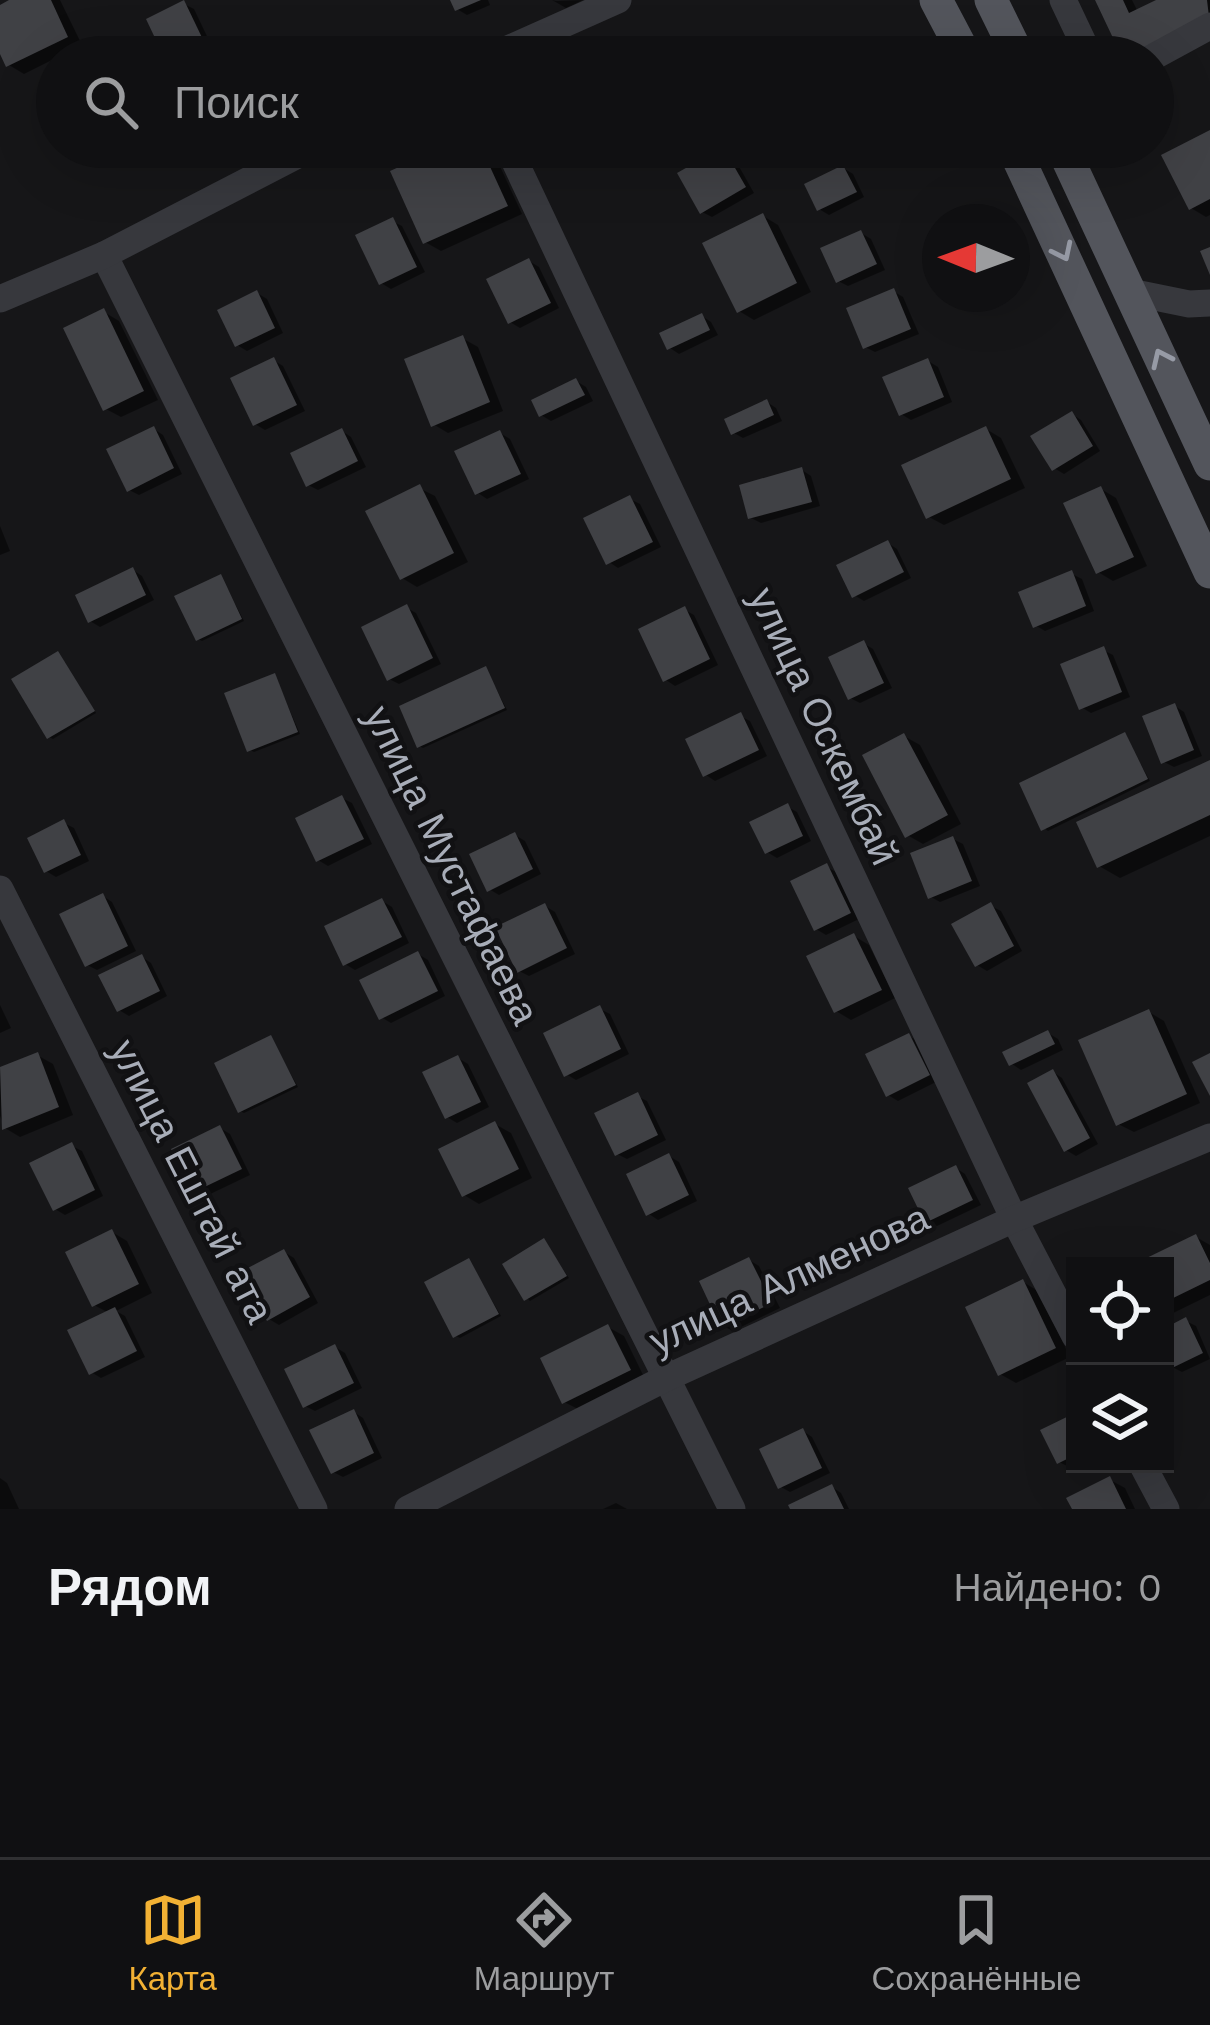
<!DOCTYPE html>
<html lang="ru">
<meta charset="utf-8">
<style>
:root{--surface:#101012;--page:#19191b;--text:#f1f3f6;--muted:#9c9d9f;--line:#303032;--accent:#f2b134}
body{margin:0;font-family:"Work Sans",sans-serif;background:var(--page);color:var(--text)}
.controls{position:absolute;right:36px;bottom:36px;display:grid;overflow:hidden;border-radius:0px;box-shadow:0 12px 48px #0002}
.controls button{width:108px;height:108px;display:grid;place-items:center;padding:0;border:0;border-bottom:3px solid var(--line);background:var(--surface);color:var(--text);font:60px sans-serif}
.compass{position:absolute;left:922px;top:204px;width:108px;height:108px;border-radius:50%;background:var(--surface);box-shadow:0 12px 48px #0002;rotate:271deg}
.list{margin:0;padding:0;list-style:none}
h2{display:flex;justify-content:space-between;align-items:center;height:156px;margin:0;padding:0 48px;font-size:51px}
h2 small{font-size:39px;font-weight:400;color:var(--muted)}
.icon{flex:none;width:66px;height:66px;fill:none;stroke:currentColor;stroke-width:2;stroke-linecap:round;stroke-linejoin:round}
.map{position:relative;flex:none;width:1210px;height:1509px;overflow:hidden}
.search{position:absolute;background:var(--surface);box-shadow:0 12px 48px #0002;left:36px;right:36px;top:36px;height:132px;display:flex;align-items:center;gap:30px;box-sizing:border-box;padding:0 42px;border-radius:66px;color:var(--muted);font-size:45px}
.sheet{height:348px;background:var(--surface)}
nav{display:flex;justify-content:space-around;align-items:center;box-sizing:border-box;height:168px;border-top:3px solid var(--line);background:var(--surface);font-size:33px;color:var(--muted)}
nav a{display:grid;justify-items:center;gap:6px}
nav .on{color:var(--accent)}
.map>svg:first-child{display:block}
.shadow{fill:#0007}
.building{fill:#404145}
.lines{fill:none;stroke-linecap:round;stroke-linejoin:round}
.minor{stroke:#37383d;stroke-width:27}
.major{stroke:#53555c;stroke-width:33}
.oneway{stroke:#979ba6}
.labels{text-anchor:middle;dominant-baseline:central;stroke-width:9;stroke-linejoin:round;paint-order:stroke}
.street-label{font-size:39px;fill:#a8adb8;stroke:#111113}
</style>
<div class="map">
<svg width="1210" height="1509" viewBox="0 0 1210 1509">
<rect width="100%" height="100%" fill="#161618"/>
<!-- shadow -->
<g class="shadow">
<polygon points="16,0 60,0 82,45 24,74 9,65 0,47 0,8"/>
<polygon points="453,0 488,0 490,5 467,15 457,9"/>
<polygon points="552,0 556,1 583,0 566,8"/>
<polygon points="1099,0 1132,0 1138,12 1163,0 1210,0 1210,40 1153,57 1126,57"/>
<polygon points="184,4 194,9 215,53 207,57 167,57"/>
<polygon points="1210,133 1210,215 1206,217 1191,208"/>
<polygon points="450,147 491,147 522,214 441,251 425,242"/>
<polygon points="723,151 733,156 754,193 712,217 702,212"/>
<polygon points="843,168 853,174 864,197 829,215 819,209"/>
<polygon points="763,216 778,225 811,292 754,320 739,311"/>
<polygon points="392,221 402,226 425,272 391,289 381,283"/>
<polygon points="861,233 871,239 885,270 848,286 838,281"/>
<polygon points="529,261 539,267 559,308 520,328 510,322"/>
<polygon points="893,291 903,297 919,334 875,352 865,347"/>
<polygon points="257,293 267,299 283,333 247,351 237,345"/>
<polygon points="104,312 119,321 158,400 121,417 106,409"/>
<polygon points="702,316 711,322 718,335 679,354 670,348"/>
<polygon points="462,338 478,347 503,411 448,433 433,424"/>
<polygon points="273,360 283,366 305,411 265,430 255,424"/>
<polygon points="928,361 938,367 952,402 911,420 901,414"/>
<polygon points="576,381 586,387 593,401 551,421 541,415"/>
<polygon points="767,402 776,408 782,421 743,438 734,433"/>
<polygon points="1072,414 1081,420 1100,451 1064,474 1054,468"/>
<polygon points="154,429 163,435 182,474 139,495 129,490"/>
<polygon points="986,429 1001,438 1025,488 944,525 929,517"/>
<polygon points="342,431 351,437 366,467 318,490 308,485"/>
<polygon points="500,433 510,439 529,479 487,499 478,493"/>
<polygon points="802,470 811,476 820,506 761,523 751,518"/>
<polygon points="419,488 435,496 468,562 417,587 402,578"/>
<polygon points="1101,489 1116,498 1147,566 1113,581 1098,572"/>
<polygon points="630,499 640,504 661,547 618,568 609,562"/>
<polygon points="0,526 10,551 0,555"/>
<polygon points="888,543 897,549 911,578 864,601 854,595"/>
<polygon points="133,570 142,576 154,600 100,627 90,621"/>
<polygon points="1072,574 1082,579 1094,611 1045,631 1035,625"/>
<polygon points="221,577 244,621 202,641 198,639"/>
<polygon points="407,608 416,613 441,664 399,684 389,679"/>
<polygon points="685,610 694,615 718,665 675,686 666,680"/>
<polygon points="863,643 873,649 892,688 860,703 850,698"/>
<polygon points="1103,650 1113,655 1130,697 1091,713 1081,707"/>
<polygon points="58,654 96,713 53,739 49,737"/>
<polygon points="486,669 507,710 423,748 419,746"/>
<polygon points="275,676 300,734 254,752 250,750"/>
<polygon points="1175,706 1184,712 1202,756 1174,767 1164,762"/>
<polygon points="740,716 750,721 767,756 715,781 706,775"/>
<polygon points="904,736 920,745 961,824 923,844 907,835"/>
<polygon points="1125,736 1150,781 1048,831 1044,828"/>
<polygon points="1210,763 1210,836 1120,878 1099,866"/>
<polygon points="342,798 352,803 372,844 328,866 318,860"/>
<polygon points="788,807 797,812 811,841 777,858 767,852"/>
<polygon points="64,823 74,828 89,861 56,877 46,871"/>
<polygon points="515,835 525,841 541,874 499,895 489,889"/>
<polygon points="953,839 963,844 980,886 940,902 931,897"/>
<polygon points="827,867 836,872 859,919 826,935 816,929"/>
<polygon points="103,896 112,902 136,951 97,970 87,965"/>
<polygon points="382,901 392,907 409,943 355,970 345,964"/>
<polygon points="545,906 555,912 575,954 529,976 519,971"/>
<polygon points="991,906 1001,911 1022,951 987,971 977,965"/>
<polygon points="854,936 869,945 895,998 851,1020 836,1011"/>
<polygon points="418,954 428,960 445,996 391,1023 381,1017"/>
<polygon points="142,957 151,963 167,996 129,1016 119,1010"/>
<polygon points="0,1005 11,1028 0,1033"/>
<polygon points="600,1009 610,1014 629,1054 576,1080 566,1074"/>
<polygon points="1149,1012 1164,1021 1200,1103 1134,1132 1118,1124"/>
<polygon points="1048,1033 1058,1039 1063,1050 1021,1070 1012,1064"/>
<polygon points="909,1036 919,1042 938,1081 898,1101 888,1095"/>
<polygon points="271,1039 298,1087 244,1113 240,1111"/>
<polygon points="37,1055 53,1064 73,1115 20,1137 5,1128 0,1116 0,1070"/>
<polygon points="458,1058 468,1064 489,1107 457,1123 447,1117"/>
<polygon points="1053,1072 1062,1078 1098,1144 1076,1156 1066,1150"/>
<polygon points="637,1096 647,1101 666,1140 627,1159 617,1154"/>
<polygon points="495,1124 511,1133 532,1178 479,1204 464,1195"/>
<polygon points="220,1128 230,1134 250,1175 204,1197 194,1191"/>
<polygon points="72,1146 82,1151 103,1196 65,1215 55,1209"/>
<polygon points="669,1156 679,1162 697,1201 658,1220 649,1214"/>
<polygon points="956,1168 965,1174 981,1205 937,1226 927,1221"/>
<polygon points="112,1232 127,1241 152,1293 116,1311 125,1316 145,1357 101,1378 91,1372 109,1313 94,1305"/>
<polygon points="1196,1237 1210,1245 1210,1295 1165,1317 1165,1266 1137,1266"/>
<polygon points="544,1242 569,1278 530,1301 527,1298"/>
<polygon points="284,1252 294,1258 318,1303 279,1325 269,1319"/>
<polygon points="749,1260 759,1266 780,1308 733,1331 723,1326"/>
<polygon points="469,1261 501,1316 460,1338 456,1336"/>
<polygon points="1023,1282 1038,1291 1070,1357 1016,1383 1000,1374"/>
<polygon points="1186,1321 1196,1326 1210,1359 1182,1372 1172,1367 1165,1351 1165,1331"/>
<polygon points="608,1327 624,1336 645,1379 580,1410 564,1402"/>
<polygon points="335,1347 345,1353 362,1388 315,1411 305,1406"/>
<polygon points="354,1412 363,1418 382,1458 343,1477 333,1472"/>
<polygon points="1075,1416 1076,1464 1069,1467 1059,1462"/>
<polygon points="803,1431 812,1437 830,1473 790,1492 781,1487"/>
<polygon points="0,1478 7,1483 19,1509 0,1509"/>
<polygon points="1110,1480 1125,1488 1135,1509 1075,1509"/>
<polygon points="832,1487 841,1493 849,1509 794,1509"/>
<polygon points="616,1503 627,1509 603,1509"/>
</g>
<!-- building -->
<g class="building">
<polygon points="9,0 51,0 68,37 6,67 0,54 0,5"/>
<polygon points="184,0 207,48 188,57 164,57 146,19"/>
<polygon points="450,0 481,0 455,11"/>
<polygon points="1095,0 1123,0 1129,13 1156,0 1207,0 1210,25 1143,57 1122,57"/>
<polygon points="1210,130 1210,199 1189,210 1161,155"/>
<polygon points="443,147 481,147 508,206 423,244 390,171"/>
<polygon points="723,147 746,187 700,214 677,173"/>
<polygon points="843,165 857,192 817,211 804,184"/>
<polygon points="763,213 797,283 737,313 702,243"/>
<polygon points="393,217 417,267 379,285 355,235"/>
<polygon points="861,230 877,264 836,283 820,248"/>
<polygon points="1210,247 1210,275 1200,251"/>
<polygon points="529,258 551,303 508,324 486,279"/>
<polygon points="894,288 911,329 863,349 846,308"/>
<polygon points="257,290 275,328 235,347 217,310"/>
<polygon points="104,308 144,391 103,411 63,328"/>
<polygon points="702,313 710,330 667,350 659,333"/>
<polygon points="463,335 490,402 431,427 404,359"/>
<polygon points="274,357 297,405 253,426 230,378"/>
<polygon points="928,358 944,397 899,416 882,377"/>
<polygon points="576,378 585,395 539,417 531,400"/>
<polygon points="767,399 774,415 731,435 724,419"/>
<polygon points="1072,411 1093,446 1052,471 1030,436"/>
<polygon points="154,426 174,468 127,492 106,449"/>
<polygon points="986,426 1011,479 926,519 901,465"/>
<polygon points="342,428 358,461 306,487 290,453"/>
<polygon points="500,430 521,474 475,495 454,451"/>
<polygon points="802,467 812,502 748,519 739,485"/>
<polygon points="420,484 454,553 400,580 365,511"/>
<polygon points="1101,486 1134,557 1096,574 1063,503"/>
<polygon points="630,495 653,542 606,565 583,518"/>
<polygon points="888,540 904,572 852,598 836,565"/>
<polygon points="133,567 146,595 88,623 75,595"/>
<polygon points="1072,570 1086,606 1033,628 1018,592"/>
<polygon points="221,574 242,619 196,641 174,596"/>
<polygon points="407,604 433,658 387,681 361,627"/>
<polygon points="685,606 710,659 663,682 638,629"/>
<polygon points="864,640 884,683 848,700 828,657"/>
<polygon points="1104,646 1122,692 1079,710 1060,664"/>
<polygon points="58,651 95,711 47,739 11,679"/>
<polygon points="486,666 505,708 417,748 399,706"/>
<polygon points="275,673 298,732 247,752 224,693"/>
<polygon points="1175,703 1194,750 1161,764 1142,716"/>
<polygon points="741,712 759,750 703,777 685,739"/>
<polygon points="1125,732 1148,779 1041,831 1019,783"/>
<polygon points="904,733 948,815 905,838 862,755"/>
<polygon points="1210,760 1210,815 1097,868 1076,822"/>
<polygon points="342,795 364,839 316,862 295,818"/>
<polygon points="788,803 803,836 765,854 749,822"/>
<polygon points="64,819 81,855 44,873 27,838"/>
<polygon points="515,832 533,869 487,892 469,854"/>
<polygon points="953,836 972,881 928,899 910,853"/>
<polygon points="827,863 851,913 814,931 790,881"/>
<polygon points="103,893 128,946 85,967 59,914"/>
<polygon points="382,898 402,937 343,966 324,926"/>
<polygon points="991,902 1014,946 975,967 951,924"/>
<polygon points="545,903 567,948 517,973 495,927"/>
<polygon points="854,933 882,990 834,1013 806,956"/>
<polygon points="418,951 438,991 379,1020 359,980"/>
<polygon points="142,954 160,991 117,1012 98,975"/>
<polygon points="600,1005 621,1049 564,1077 543,1033"/>
<polygon points="1149,1009 1187,1094 1116,1126 1078,1040"/>
<polygon points="1048,1030 1055,1044 1009,1066 1002,1052"/>
<polygon points="909,1033 930,1075 886,1097 865,1054"/>
<polygon points="271,1035 296,1085 238,1113 214,1063"/>
<polygon points="38,1052 59,1107 2,1130 0,1067"/>
<polygon points="1210,1053 1210,1096 1192,1062"/>
<polygon points="458,1055 481,1102 445,1119 422,1072"/>
<polygon points="1053,1069 1090,1138 1064,1152 1027,1083"/>
<polygon points="638,1092 658,1135 615,1156 594,1113"/>
<polygon points="495,1121 519,1169 462,1197 438,1149"/>
<polygon points="220,1125 242,1169 192,1193 171,1149"/>
<polygon points="72,1142 95,1190 53,1211 29,1163"/>
<polygon points="669,1153 689,1195 646,1216 626,1174"/>
<polygon points="956,1165 973,1200 925,1223 908,1188"/>
<polygon points="112,1229 139,1284 92,1307 65,1252"/>
<polygon points="1196,1234 1210,1263 1210,1280 1165,1302 1165,1266 1130,1266"/>
<polygon points="544,1238 567,1276 524,1301 502,1264"/>
<polygon points="284,1249 310,1297 267,1321 240,1272"/>
<polygon points="749,1257 772,1303 721,1328 699,1281"/>
<polygon points="469,1258 499,1314 453,1338 424,1282"/>
<polygon points="1023,1279 1056,1348 998,1376 965,1307"/>
<polygon points="115,1307 137,1351 89,1375 67,1330"/>
<polygon points="1186,1317 1203,1353 1170,1369 1165,1358 1165,1328"/>
<polygon points="608,1324 631,1370 562,1404 540,1358"/>
<polygon points="335,1344 354,1383 303,1408 284,1369"/>
<polygon points="354,1409 374,1453 331,1474 309,1430"/>
<polygon points="1075,1413 1075,1455 1057,1464 1040,1430"/>
<polygon points="803,1428 822,1468 778,1489 759,1449"/>
<polygon points="1110,1476 1126,1509 1072,1509 1066,1498"/>
<polygon points="832,1484 844,1509 790,1509 788,1505"/>
</g>
<g class="lines">
<!-- minor -->
<g class="minor">
<polyline points="1063,0 1090,57"/>
<polyline points="490,57 618,0"/>
<polyline points="1153,57 1210,26"/>
<polyline points="508,147 1014,1219 1075,1336"/>
<polyline points="104,255 732,1509"/>
<polyline points="1130,292 1189,304 1210,303"/>
<polyline points="0,299 104,255 313,147"/>
<polyline points="0,889 314,1509"/>
<polyline points="1142,1464 1166,1509"/>
<polyline points="408,1509 664,1379 1014,1219 1210,1137"/>
</g>
<!-- major -->
<g class="major">
<polyline points="936,0 966,57"/>
<polyline points="991,0 1019,57"/>
<polyline points="1013,147 1210,572"/>
<polyline points="1062,147 1210,464"/>
</g>
</g>
<!-- one-way arrows -->
<defs><path id="oneway-chevron" d="M-2-3.5L2.5 0L-2 3.5" fill="none" stroke-width="1.6" stroke-linecap="round" stroke-linejoin="round" transform="scale(3)"/></defs>
<g class="oneway">
<use href="#oneway-chevron" transform="translate(1063 252) rotate(64)"/>
<use href="#oneway-chevron" transform="translate(1161 358) rotate(-115)"/>
</g>
<g class="labels">
<!-- street labels -->
<g class="street-label">
<text transform="translate(824 726) rotate(65)">улица Оскембай</text>
<text transform="translate(452 865) rotate(64)">улица Мустафаева</text>
<text transform="translate(192 1181) rotate(63)">улица Ештай ата</text>
<text transform="translate(789 1279) rotate(-25)">улица Алменова</text>
</g>
</g>
</svg>
<div class="controls">
<button><svg class="icon" aria-label="locate" viewBox="0 0 24 24"><circle cx="12" cy="12" r="6"/><path d="M12 2v4M12 18v4M2 12h4M18 12h4"/></svg></button>
<button><svg class="icon" aria-label="layers" viewBox="0 0 24 24"><path d="M12 4l9 5-9 5-9-5zM3 14l9 5 9-5"/></svg></button>
</div>
<svg class="compass" viewBox="-18 -18 36 36"><path d="M0-13l5 13h-10z" fill="#e53935"/><path d="M0 13l5-13h-10z" fill="#9c9d9f"/></svg>
<div class="search"><svg class="icon" aria-label="search" viewBox="0 0 24 24"><circle cx="10" cy="10" r="6"/><path d="M15 15l6 6"/></svg>Поиск</div>
</div>
<section class="sheet">
<h2>Рядом<small>Найдено: 0</small></h2>
<ul class="list">
</ul>
</section>
<nav>
<a class="on"><svg class="icon" aria-label="map" viewBox="0 0 24 24"><path d="M3 6l6-2 6 2 6-2v14l-6 2-6-2-6 2zM9 4v14M15 6v14"/></svg>Карта</a>
<a><svg class="icon" aria-label="directions" viewBox="0 0 24 24"><path d="M12 3l9 9-9 9-9-9zM9 14v-3h6M13 9l2 2-2 2"/></svg>Маршрут</a>
<a><svg class="icon" aria-label="saved" viewBox="0 0 24 24"><path d="M7 4h10v16l-5-4-5 4z"/></svg>Сохранённые</a>
</nav>
